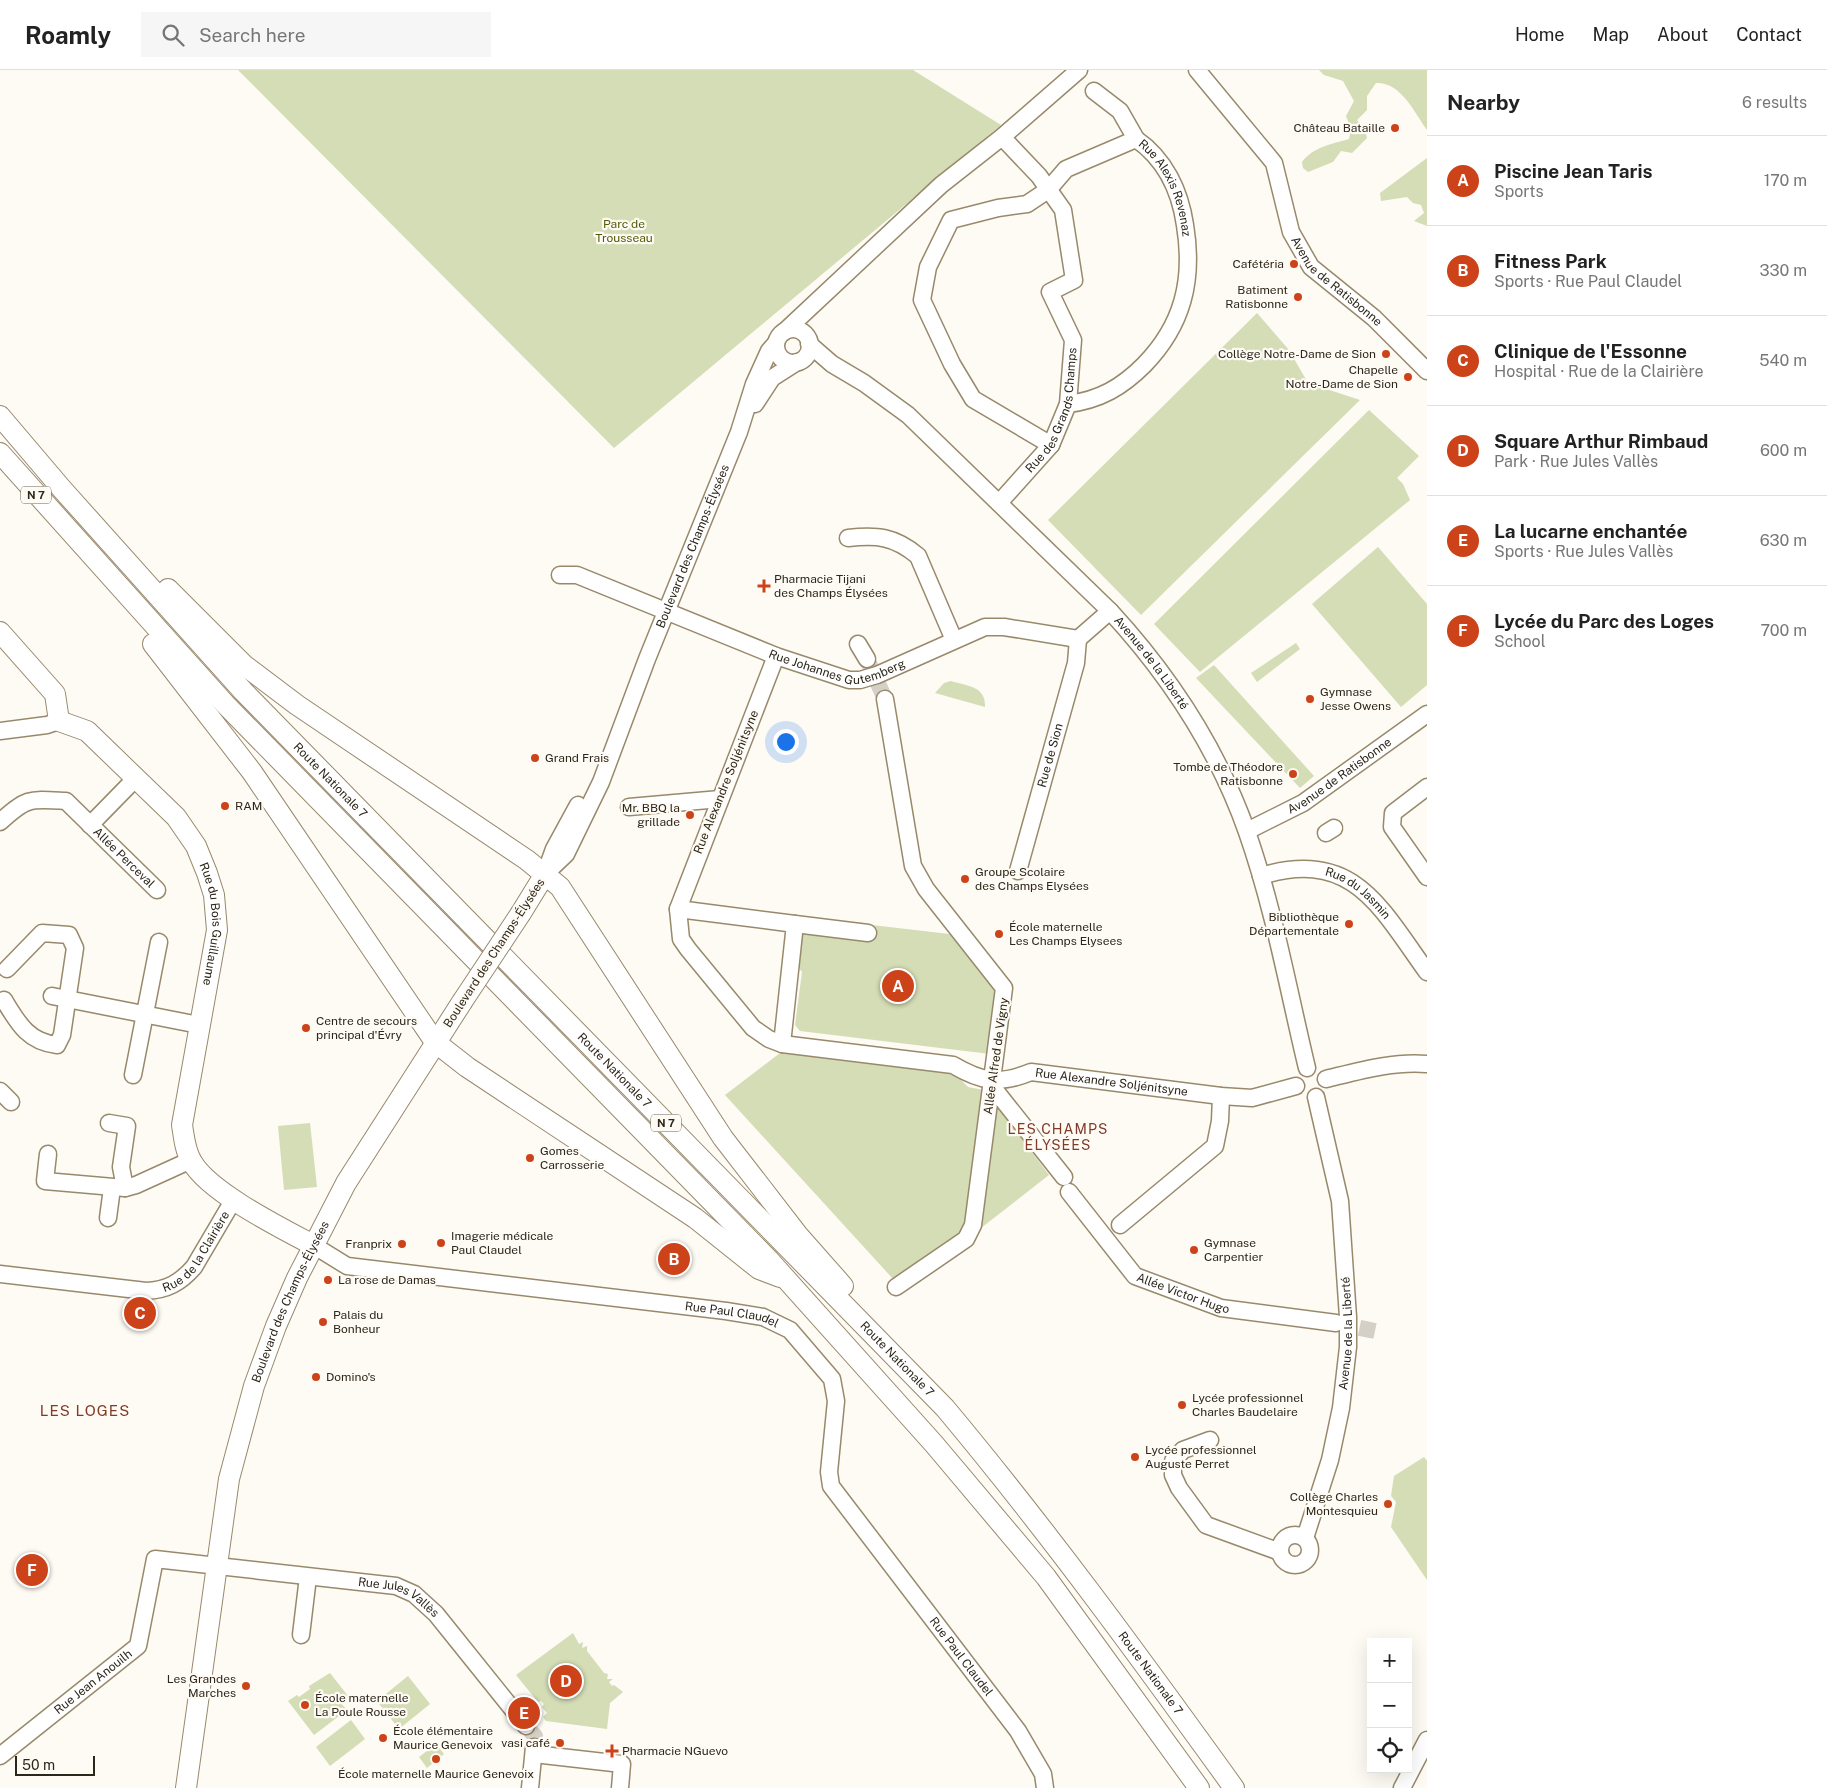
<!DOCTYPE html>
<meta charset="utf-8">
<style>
:root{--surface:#fff;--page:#f6f6f6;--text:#222;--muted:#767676;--line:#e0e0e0;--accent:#cc431a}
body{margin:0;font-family:"Public Sans",sans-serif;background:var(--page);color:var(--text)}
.controls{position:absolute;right:15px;bottom:15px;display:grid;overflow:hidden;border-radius:0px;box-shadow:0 5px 20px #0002}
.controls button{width:45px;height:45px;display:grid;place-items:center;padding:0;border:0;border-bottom:1px solid var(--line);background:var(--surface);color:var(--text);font:25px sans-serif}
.scale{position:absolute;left:15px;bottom:12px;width:80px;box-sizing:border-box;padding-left:5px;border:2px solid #2d261a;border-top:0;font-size:14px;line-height:18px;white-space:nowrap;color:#2d261a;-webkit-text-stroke:4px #fefaf4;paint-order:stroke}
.you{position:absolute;left:785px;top:671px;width:18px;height:18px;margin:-12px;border:4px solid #fff;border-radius:50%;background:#1a73e8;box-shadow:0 0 0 8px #1a73e833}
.badge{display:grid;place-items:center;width:32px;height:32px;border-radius:50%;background:var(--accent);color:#fff;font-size:16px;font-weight:700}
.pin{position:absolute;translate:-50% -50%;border:2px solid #fff;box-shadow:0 1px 5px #0006}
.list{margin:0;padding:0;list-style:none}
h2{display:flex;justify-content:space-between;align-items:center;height:65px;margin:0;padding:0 20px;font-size:21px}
h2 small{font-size:16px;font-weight:400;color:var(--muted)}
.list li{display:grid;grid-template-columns:32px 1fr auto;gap:15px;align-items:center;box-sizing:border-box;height:90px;padding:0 20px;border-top:1px solid var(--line)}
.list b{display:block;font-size:19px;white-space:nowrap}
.list p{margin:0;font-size:16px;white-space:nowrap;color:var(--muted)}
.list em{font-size:16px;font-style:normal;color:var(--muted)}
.icon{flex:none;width:28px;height:28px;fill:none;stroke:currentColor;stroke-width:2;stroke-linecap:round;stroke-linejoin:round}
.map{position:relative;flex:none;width:1427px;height:1718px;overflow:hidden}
header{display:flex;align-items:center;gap:30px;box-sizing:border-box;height:70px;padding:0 25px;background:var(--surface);border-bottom:1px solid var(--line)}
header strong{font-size:24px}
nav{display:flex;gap:28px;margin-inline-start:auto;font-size:18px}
.search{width:350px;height:45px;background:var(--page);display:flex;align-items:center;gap:12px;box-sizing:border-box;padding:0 18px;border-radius:0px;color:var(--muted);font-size:19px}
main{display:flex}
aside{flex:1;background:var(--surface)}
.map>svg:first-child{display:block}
.green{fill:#d4ddb6}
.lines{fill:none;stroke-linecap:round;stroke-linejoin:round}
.minor-tunnel{stroke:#d4d0c8;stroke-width:16;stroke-dasharray:16 8;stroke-linecap:butt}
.minor-casing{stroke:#98896b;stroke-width:19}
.major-casing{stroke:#98896b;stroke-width:22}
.minor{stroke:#fff;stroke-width:16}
.major{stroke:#fff;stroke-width:20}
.major-bridge-casing{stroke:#98896b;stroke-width:22;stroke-linecap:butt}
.major-bridge{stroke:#fff;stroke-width:20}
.poi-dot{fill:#cc431a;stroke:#fefaf4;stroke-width:2}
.labels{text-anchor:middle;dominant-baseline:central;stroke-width:4.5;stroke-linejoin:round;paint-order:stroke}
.shield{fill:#fefaf4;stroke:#6c665b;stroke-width:1}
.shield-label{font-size:11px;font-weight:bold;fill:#2d261a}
.poi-label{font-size:12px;fill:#2d261a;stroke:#fefaf4;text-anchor:start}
.street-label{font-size:12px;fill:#2d261a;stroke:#fefaf4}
.park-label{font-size:12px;fill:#515c06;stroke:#fefaf4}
.neighbourhood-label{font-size:14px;letter-spacing:1px;fill:#803b28;stroke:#fefaf4}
.quarter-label{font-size:15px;letter-spacing:1px;fill:#803b28;stroke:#fefaf4}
</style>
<header>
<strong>Roamly</strong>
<div class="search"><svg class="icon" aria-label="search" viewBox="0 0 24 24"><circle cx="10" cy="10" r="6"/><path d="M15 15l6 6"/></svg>Search here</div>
<nav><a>Home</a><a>Map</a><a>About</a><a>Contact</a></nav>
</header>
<main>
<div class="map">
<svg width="1427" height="1718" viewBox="0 0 1427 1718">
<rect width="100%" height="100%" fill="#fefaf4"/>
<!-- green -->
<g class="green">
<polygon points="238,0 913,0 1001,55 614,378"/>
<path d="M1319 0H1427V60C1414 42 1401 12 1376 13L1367 26V40L1357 50 1365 59 1367 68 1352 83 1341 81 1333 92 1308 102 1303 98 1302 92C1313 77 1332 74 1349 69L1351 59 1346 46 1354 31 1343 11 1324 5Z"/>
<polygon points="1427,88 1427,156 1414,151 1424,143 1421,135 1413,133 1407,127 1381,131 1380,123"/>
<polygon points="1257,243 1289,280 1308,313 1360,330 1141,545 1048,450"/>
<polygon points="1369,340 1419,386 1397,408 1403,414 1410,430 1200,602 1154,554"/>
<polygon points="1378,477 1427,534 1427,615 1401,637 1312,534"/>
<polygon points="1296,573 1300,579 1257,612 1251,603"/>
<polygon points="1214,595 1314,706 1300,718 1196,608"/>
<path d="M951 611C967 616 986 616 985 637L935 623 944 613Z"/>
<polygon points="803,847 958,865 997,919 990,984 800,961 795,955 802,902 798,897"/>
<polygon points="784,980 952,1001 968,1017 984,1020 966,1160 894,1210 725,1025"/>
<polygon points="992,1029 1049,1105 981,1158 977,1153"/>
<polygon points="310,1053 317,1117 284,1120 278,1056"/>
<polygon points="1424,1387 1427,1391 1427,1510 1391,1457 1396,1432 1391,1426 1394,1406"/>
<polygon points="573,1563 579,1574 583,1572 582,1578 587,1576 587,1581 604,1603 608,1604 607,1609 613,1609 609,1612 612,1616 614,1615 623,1622 610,1633 607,1659 546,1651 543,1647 547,1643 542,1637 544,1634 541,1631 538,1632 516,1605"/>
<polygon points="330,1603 348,1626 340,1632 347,1640 314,1665 288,1631 297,1625 299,1627 310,1619 309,1616"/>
<polygon points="408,1606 430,1634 399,1659 377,1631"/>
<polygon points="351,1650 365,1669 330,1696 316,1677"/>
<polygon points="436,1674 444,1684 427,1698 419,1687"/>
</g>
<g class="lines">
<!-- minor-tunnel -->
<g class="minor-tunnel">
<polyline points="867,589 885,629"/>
<polyline points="1336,1253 1375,1261"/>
<polyline points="526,1656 535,1666 534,1677"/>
</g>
<!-- minor casing -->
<g class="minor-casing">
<g id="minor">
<path id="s1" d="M1197 0 1274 93 1291 162 1311 197 1374 248 1427 301"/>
<polyline points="1094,21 1120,41 1136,69"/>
<circle cx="793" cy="276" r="17"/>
<polyline points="784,262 941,115 1002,67 1079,0"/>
<path id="s2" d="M809 274 832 294 864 313 908 345 1110 541C1169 605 1218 680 1247 762 1274 839 1288 919 1307 998"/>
<polyline points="755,334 772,308 797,292"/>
<path id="s3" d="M1051 375 973 329 952 294 922 230 928 197 951 150 998 138 1027 134 1048 120 1066 99 1136 69C1165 89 1180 121 1185 155 1194 210 1183 255 1144 295 1122 317 1100 330 1068 334"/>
<path id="s4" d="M999 433 1051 375 1068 334 1073 270 1050 222 1074 210 1063 140 1039 106 1002 67"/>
<path d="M848 468C877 465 894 466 918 486L954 570"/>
<path id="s5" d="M560 505H577L776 586 849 610H860L877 605 985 557H1004L1078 569 1110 541"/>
<polyline points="858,574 867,589"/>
<path id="s6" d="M776 586 678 839 681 869 688 879 753 958 769 969 782 974 953 995C982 1012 999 1015 1031 1002L1221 1026 1252 1028 1296 1016"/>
<polyline points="885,629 913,796 926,819 1004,918 973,1155 966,1169 896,1217"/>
<polyline points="0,661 47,655 59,651"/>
<polyline points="1427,717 1393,743 1392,757 1427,807"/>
<polyline points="629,737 720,729"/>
<path id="s7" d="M0 752C27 727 30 729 66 731L157 820"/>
<polyline points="90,755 136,708"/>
<path id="s8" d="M1247 761 1303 733 1427 644"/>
<polyline points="1326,763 1334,758"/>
<polyline points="546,801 554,779 578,735"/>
<path id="s9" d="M1018 801 1076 593 1078 569"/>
<path id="s10" d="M545 804 566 784 601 712 647 589 739 362 754 314 769 281 776 273"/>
<path id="s11" d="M1261 806C1353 778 1380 837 1427 902"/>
<polyline points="678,839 795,854 782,974"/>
<polyline points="795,854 868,863"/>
<polyline points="52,926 199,955"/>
<path d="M4 930C18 953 28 972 57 975L62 965 75 878 69 865 42 863 7 899"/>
<polyline points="133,1005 159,872"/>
<path d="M1326 1009C1359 1001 1393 991 1427 994"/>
<polyline points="995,1020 1064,1107"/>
<polyline points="0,1021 11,1032"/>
<polyline points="109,1053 127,1056 121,1097 125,1118"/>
<polyline points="48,1084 45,1111 125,1118 136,1115 191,1090"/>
<path id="s12" d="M1069 1122 1135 1206 1221 1238 1336 1253"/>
<polyline points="108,1148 112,1118"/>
<polyline points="1120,1155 1215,1076 1220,1051 1221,1026"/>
<path id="s13" d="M313 1175 347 1196 726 1241 763 1247 790 1260 832 1309 836 1331 829 1402 831 1416 1018 1661 1043 1704 1045 1718"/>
<path id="s14" d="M0 1204 146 1221C167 1220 180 1213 194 1197L234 1129"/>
<polyline points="1210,1370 1183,1380 1173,1391 1173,1405 1179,1418 1206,1455 1280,1482"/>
<circle cx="1295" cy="1480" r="15"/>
<path id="s15" d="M1305 1468 1330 1390 1341 1338 1348 1277V1247L1340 1131 1316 1027"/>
<polyline points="301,1565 308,1507"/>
<polyline points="534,1684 622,1694 620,1718"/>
<path id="s16" d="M0 1686 138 1576 155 1489 396 1516 414 1524 436 1544 526 1656"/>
<polyline points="530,1718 534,1677"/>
<polyline points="1402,1718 1427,1670"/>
</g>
</g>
<!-- major casing -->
<g class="major-casing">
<g id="major">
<path id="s17" d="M0 346 62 419 243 621 945 1338C1047 1460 1141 1589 1234 1718"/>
<polyline points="0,383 225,634 769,1190 934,1374 1046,1507 1199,1718"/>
<polyline points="168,519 244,595 297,635 527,790 560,817 723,1068 798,1165 843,1216"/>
<path id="s18" d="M0 562 55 624 59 651 87 661 176 747 196 776 207 803 214 825 217 860 182 1055C184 1067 185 1081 192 1092 209 1122 281 1158 313 1175"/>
<polyline points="153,574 252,702 435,972 467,997 695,1148 759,1199 780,1207"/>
<polyline points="521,843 545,804"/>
<path id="s19" d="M186 1718 229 1409 254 1316 276 1256 297 1208 346 1113 462 932"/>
</g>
</g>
<!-- minor -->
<use href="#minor" class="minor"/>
<!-- major -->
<use href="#major" class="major"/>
<!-- major-bridge casing -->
<g class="major-bridge-casing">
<polyline id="major-bridge" points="462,932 521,843"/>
</g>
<!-- major-bridge -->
<use href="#major-bridge" class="major-bridge"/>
</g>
<!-- markers -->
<g class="poi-dot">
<circle cx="1395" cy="58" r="5"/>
<circle cx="1294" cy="194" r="5"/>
<circle cx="1298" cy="227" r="5"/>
<circle cx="1386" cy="284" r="5"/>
<circle cx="1408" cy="307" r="5"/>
<path d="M761.5 508.5h5v5h5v5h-5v5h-5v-5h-5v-5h5z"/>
<circle cx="1310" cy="629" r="5"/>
<circle cx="535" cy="688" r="5"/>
<circle cx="1293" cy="704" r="5"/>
<circle cx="225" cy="736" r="5"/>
<circle cx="690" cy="745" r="5"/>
<circle cx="965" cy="809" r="5"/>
<circle cx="1349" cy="854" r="5"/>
<circle cx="999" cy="864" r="5"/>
<circle cx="306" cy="958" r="5"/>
<circle cx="530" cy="1088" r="5"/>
<circle cx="441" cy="1173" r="5"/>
<circle cx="402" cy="1174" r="5"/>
<circle cx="1194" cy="1180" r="5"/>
<circle cx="328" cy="1210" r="5"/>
<circle cx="323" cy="1252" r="5"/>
<circle cx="316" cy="1307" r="5"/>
<circle cx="1182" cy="1335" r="5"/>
<circle cx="1135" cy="1387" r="5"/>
<circle cx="1388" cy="1434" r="5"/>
<circle cx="246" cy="1616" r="5"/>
<circle cx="305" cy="1635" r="5"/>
<circle cx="383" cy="1668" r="5"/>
<circle cx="560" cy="1673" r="5"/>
<path d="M609.5 1673.5h5v5h5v5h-5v5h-5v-5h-5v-5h5z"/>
<circle cx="436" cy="1689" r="5"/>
</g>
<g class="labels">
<!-- shield labels -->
<g class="shield">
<rect x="21" y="416.5" width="30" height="17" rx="4"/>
<rect x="651" y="1044.5" width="30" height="17" rx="4"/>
</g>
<g class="shield-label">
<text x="36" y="425">N 7</text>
<text x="666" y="1053">N 7</text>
</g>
<!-- poi labels -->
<g class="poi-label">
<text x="1385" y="58" text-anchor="end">Château Bataille</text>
<text x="1284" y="194" text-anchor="end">Cafétéria</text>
<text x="1288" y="220" text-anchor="end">Batiment<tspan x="1288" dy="14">Ratisbonne</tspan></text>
<text x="1376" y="284" text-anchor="end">Collège Notre-Dame de Sion</text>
<text x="1398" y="300" text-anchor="end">Chapelle<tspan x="1398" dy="14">Notre-Dame de Sion</tspan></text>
<text x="774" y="509">Pharmacie Tijani<tspan x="774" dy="14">des Champs Élysées</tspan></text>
<text x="1320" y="622">Gymnase<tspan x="1320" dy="14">Jesse Owens</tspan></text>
<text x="545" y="688">Grand Frais</text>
<text x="1283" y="697" text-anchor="end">Tombe de Théodore<tspan x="1283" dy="14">Ratisbonne</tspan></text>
<text x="235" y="736">RAM</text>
<text x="680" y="738" text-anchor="end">Mr. BBQ la<tspan x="680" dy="14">grillade</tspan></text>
<text x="975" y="802">Groupe Scolaire<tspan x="975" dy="14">des Champs Elysées</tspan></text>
<text x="1339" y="847" text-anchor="end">Bibliothèque<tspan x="1339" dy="14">Départementale</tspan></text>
<text x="1009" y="857">École maternelle<tspan x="1009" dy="14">Les Champs Elysees</tspan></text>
<text x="316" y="951">Centre de secours<tspan x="316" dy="14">principal d'Évry</tspan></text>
<text x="540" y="1081">Gomes<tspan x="540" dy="14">Carrosserie</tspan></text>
<text x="451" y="1166">Imagerie médicale<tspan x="451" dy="14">Paul Claudel</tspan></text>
<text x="1204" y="1173">Gymnase<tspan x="1204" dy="14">Carpentier</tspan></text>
<text x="392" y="1174" text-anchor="end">Franprix</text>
<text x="338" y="1210">La rose de Damas</text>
<text x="333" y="1245">Palais du<tspan x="333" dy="14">Bonheur</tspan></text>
<text x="326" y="1307">Domino's</text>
<text x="1192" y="1328">Lycée professionnel<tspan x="1192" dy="14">Charles Baudelaire</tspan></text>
<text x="1145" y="1380">Lycée professionnel<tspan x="1145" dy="14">Auguste Perret</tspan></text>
<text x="1378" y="1427" text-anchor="end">Collège Charles<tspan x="1378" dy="14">Montesquieu</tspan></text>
<text x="236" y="1609" text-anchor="end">Les Grandes<tspan x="236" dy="14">Marches</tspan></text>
<text x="315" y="1628">École maternelle<tspan x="315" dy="14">La Poule Rousse</tspan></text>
<text x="393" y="1661">École élémentaire<tspan x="393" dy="14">Maurice Genevoix</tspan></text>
<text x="550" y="1673" text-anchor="end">vasi café</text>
<text x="622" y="1681">Pharmacie NGuevo</text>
<text x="436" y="1704" text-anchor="middle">École maternelle Maurice Genevoix</text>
</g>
<!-- street labels -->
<g class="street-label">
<text stroke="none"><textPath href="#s3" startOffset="554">Rue Alexis Revenaz</textPath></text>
<text stroke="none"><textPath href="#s1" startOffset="260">Avenue de Ratisbonne</textPath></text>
<text stroke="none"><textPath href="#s4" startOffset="111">Rue des Grands Champs</textPath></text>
<text stroke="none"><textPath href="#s10" startOffset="362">Boulevard des Champs-Élysées</textPath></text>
<text stroke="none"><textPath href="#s5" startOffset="296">Rue Johannes Gutemberg</textPath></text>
<text stroke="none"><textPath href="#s2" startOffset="470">Avenue de la Liberté</textPath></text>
<text stroke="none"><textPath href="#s9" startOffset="120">Rue de Sion</textPath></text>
<text stroke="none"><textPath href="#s8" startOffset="108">Avenue de Ratisbonne</textPath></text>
<text stroke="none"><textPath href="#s17" startOffset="492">Route Nationale 7</textPath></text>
<text transform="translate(726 712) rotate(-68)">Rue Alexandre Soljénitsyne</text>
<text stroke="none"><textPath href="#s7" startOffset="154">Allée Perceval</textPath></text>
<text stroke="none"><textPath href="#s11" startOffset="105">Rue du Jasmin</textPath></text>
<text stroke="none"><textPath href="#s18" startOffset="380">Rue du Bois Guillaume</textPath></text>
<text transform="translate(494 883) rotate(-57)">Boulevard des Champs-Élysées</text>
<text transform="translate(996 986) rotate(-82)">Allée Alfred de Vigny</text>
<text stroke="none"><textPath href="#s17" startOffset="898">Route Nationale 7</textPath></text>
<text stroke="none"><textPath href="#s6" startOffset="785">Rue Alexandre Soljénitsyne</textPath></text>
<text stroke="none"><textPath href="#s14" startOffset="215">Rue de la Clairière</textPath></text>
<text stroke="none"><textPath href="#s12" startOffset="158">Allée Victor Hugo</textPath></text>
<text stroke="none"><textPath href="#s19" startOffset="500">Boulevard des Champs-Élysées</textPath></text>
<text stroke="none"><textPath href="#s13" startOffset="428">Rue Paul Claudel</textPath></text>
<text stroke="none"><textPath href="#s15" startOffset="210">Avenue de la Liberté</textPath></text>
<text stroke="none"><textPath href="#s17" startOffset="1302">Route Nationale 7</textPath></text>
<text stroke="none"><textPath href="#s16" startOffset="514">Rue Jules Vallès</textPath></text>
<text stroke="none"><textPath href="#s13" startOffset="876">Rue Paul Claudel</textPath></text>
<text stroke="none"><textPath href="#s17" startOffset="1706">Route Nationale 7</textPath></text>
<text stroke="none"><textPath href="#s16" startOffset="119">Rue Jean Anouilh</textPath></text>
</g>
<!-- park labels -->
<g class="park-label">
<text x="624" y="154">Parc de<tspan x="624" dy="14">Trousseau</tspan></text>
</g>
<!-- neighbourhood labels -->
<g class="neighbourhood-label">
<text x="1058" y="1059">LES CHAMPS<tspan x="1058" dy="16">ÉLYSÉES</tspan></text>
</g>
<!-- quarter labels -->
<g class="quarter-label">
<text x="85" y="1340">LES LOGES</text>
</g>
</g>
</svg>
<div class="controls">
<button>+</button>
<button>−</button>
<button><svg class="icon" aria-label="locate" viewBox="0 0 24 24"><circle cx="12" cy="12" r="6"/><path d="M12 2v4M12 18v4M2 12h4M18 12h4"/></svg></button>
</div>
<div class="scale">50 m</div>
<div class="you"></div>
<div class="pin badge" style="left:898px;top:916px">A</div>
<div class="pin badge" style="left:674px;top:1189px">B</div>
<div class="pin badge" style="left:140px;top:1243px">C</div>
<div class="pin badge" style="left:566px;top:1611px">D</div>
<div class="pin badge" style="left:524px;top:1643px">E</div>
<div class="pin badge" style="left:32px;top:1500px">F</div>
</div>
<aside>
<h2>Nearby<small>6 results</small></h2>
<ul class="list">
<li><span class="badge">A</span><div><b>Piscine Jean Taris</b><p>Sports</p></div><em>170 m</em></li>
<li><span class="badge">B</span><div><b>Fitness Park</b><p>Sports · Rue Paul Claudel</p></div><em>330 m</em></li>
<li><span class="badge">C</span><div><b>Clinique de l'Essonne</b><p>Hospital · Rue de la Clairière</p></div><em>540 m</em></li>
<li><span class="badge">D</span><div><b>Square Arthur Rimbaud</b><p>Park · Rue Jules Vallès</p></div><em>600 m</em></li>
<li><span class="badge">E</span><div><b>La lucarne enchantée</b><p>Sports · Rue Jules Vallès</p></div><em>630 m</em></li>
<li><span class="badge">F</span><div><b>Lycée du Parc des Loges</b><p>School</p></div><em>700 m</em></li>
</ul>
</aside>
</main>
